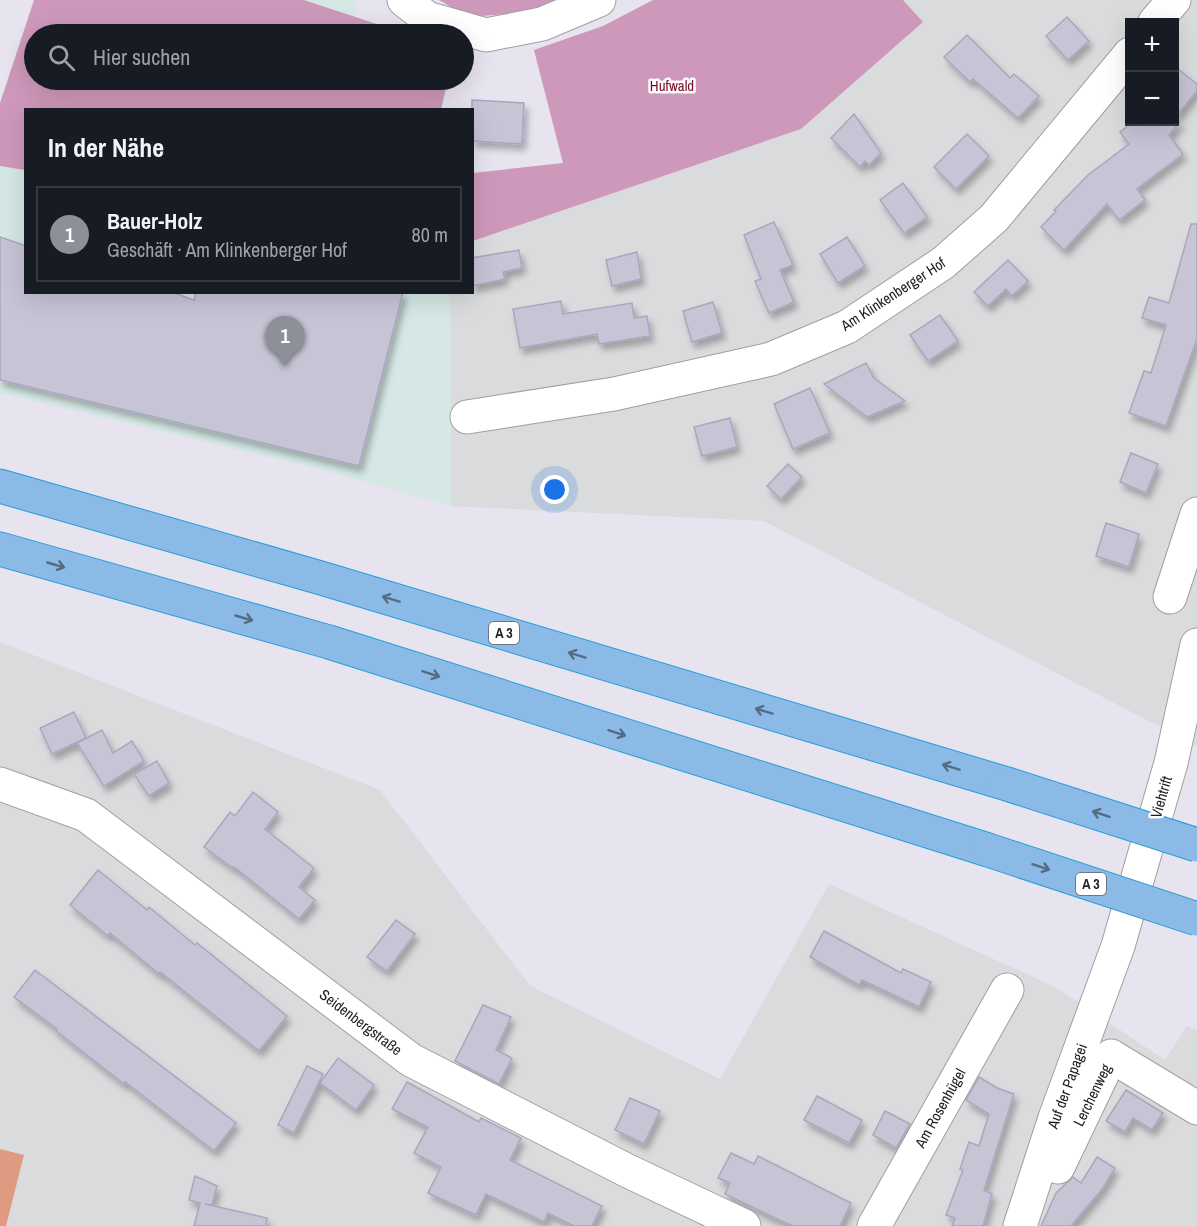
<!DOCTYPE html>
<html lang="de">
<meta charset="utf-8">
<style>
:root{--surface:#171b24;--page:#242831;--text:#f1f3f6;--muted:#9ea1a6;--line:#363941;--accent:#8c9099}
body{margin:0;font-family:"Archivo Narrow",sans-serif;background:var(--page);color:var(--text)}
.controls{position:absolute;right:18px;top:18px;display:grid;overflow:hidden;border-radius:0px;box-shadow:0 6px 24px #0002}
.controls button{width:54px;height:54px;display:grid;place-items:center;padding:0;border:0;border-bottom:2px solid var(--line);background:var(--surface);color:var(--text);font:30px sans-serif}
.you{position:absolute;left:555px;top:490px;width:21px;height:21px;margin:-15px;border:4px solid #fff;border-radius:50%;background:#1a73e8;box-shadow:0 0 0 9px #1a73e833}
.badge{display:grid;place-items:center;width:39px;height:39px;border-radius:50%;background:var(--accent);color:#fff;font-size:20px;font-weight:700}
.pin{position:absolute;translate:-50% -50px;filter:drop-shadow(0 2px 3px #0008)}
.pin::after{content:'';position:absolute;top:32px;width:21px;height:18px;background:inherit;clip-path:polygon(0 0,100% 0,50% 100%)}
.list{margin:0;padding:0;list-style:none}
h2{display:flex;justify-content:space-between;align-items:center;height:78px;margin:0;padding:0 24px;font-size:26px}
h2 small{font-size:20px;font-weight:400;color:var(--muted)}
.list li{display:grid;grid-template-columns:39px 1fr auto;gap:18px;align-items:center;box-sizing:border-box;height:96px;margin:0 12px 12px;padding:0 12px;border:2px solid var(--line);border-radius:0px}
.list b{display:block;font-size:22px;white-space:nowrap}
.list p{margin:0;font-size:20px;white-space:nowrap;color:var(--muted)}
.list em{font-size:20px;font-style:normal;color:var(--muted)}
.icon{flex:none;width:33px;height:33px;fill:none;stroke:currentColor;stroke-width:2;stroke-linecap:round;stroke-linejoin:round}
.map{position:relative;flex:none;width:1197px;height:1226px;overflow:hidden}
.search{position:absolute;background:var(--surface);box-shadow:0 6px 24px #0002;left:24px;top:24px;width:450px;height:66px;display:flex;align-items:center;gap:15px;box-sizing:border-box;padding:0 21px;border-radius:33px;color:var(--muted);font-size:22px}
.panel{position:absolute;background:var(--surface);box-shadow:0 6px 24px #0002;left:24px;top:108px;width:450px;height:186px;border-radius:0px}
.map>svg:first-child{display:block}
.residential{fill:#dadbdc;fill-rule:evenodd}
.industrial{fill:#d5e8e5}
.forest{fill:#ce98ba}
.pitch{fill:#de9b81}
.building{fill:#c6c4d5;stroke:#a9a6c0;stroke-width:1.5;filter:url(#shadow)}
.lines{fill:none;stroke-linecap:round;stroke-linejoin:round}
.minor-casing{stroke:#9f9f9f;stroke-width:35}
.highway-casing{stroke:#249ed9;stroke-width:35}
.minor{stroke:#fff;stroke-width:33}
.highway{stroke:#8bbae6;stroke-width:33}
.highway-bridge-casing{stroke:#249ed9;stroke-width:35;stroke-linecap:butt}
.highway-bridge{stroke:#8bbae6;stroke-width:33}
.oneway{stroke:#546c82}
.labels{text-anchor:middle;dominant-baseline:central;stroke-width:5;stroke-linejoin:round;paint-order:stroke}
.shield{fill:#fff;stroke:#626262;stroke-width:1.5}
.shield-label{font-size:14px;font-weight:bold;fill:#1e1e1e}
.park-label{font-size:15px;fill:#7b0c27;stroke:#fff}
.street-label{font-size:15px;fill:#1e1e1e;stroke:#fff}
</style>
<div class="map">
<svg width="1197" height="1226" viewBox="0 0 1197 1226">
<defs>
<filter id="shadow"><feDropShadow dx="3.5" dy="6" stdDeviation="3" flood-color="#0004"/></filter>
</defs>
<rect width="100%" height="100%" fill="#e7e3ef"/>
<!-- residential -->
<g class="residential">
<path d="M903 0H1197V746L764 521 451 506 450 293 472 292 473 241 801 129 922 22ZM1130 22H1174V122H1130Z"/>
<polygon points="0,642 380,790 530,986 720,1079 829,884 1057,988 1165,1060 1187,1026 1197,1030 1197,1226 0,1226"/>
</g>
<!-- industrial -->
<g class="industrial">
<polygon points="304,0 357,0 354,17"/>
<polygon points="0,166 25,170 26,292 450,293 451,506 311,467 0,393"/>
</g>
<!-- forest -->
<g class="forest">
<polygon points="34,0 304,0 407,34 34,34 34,80 448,80 441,109 26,110 25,170 0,166 0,103"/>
<polygon points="439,0 559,0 532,12 468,17"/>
<polygon points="653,0 903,0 923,22 801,129 473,241 473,173 563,163 534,50 603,26"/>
</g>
<!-- pitch -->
<polygon class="pitch" points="0,1149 24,1155 6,1226 0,1226"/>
<!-- building -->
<g class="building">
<polygon points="1067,17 1089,41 1068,60 1046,36"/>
<polygon points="967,35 1010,78 1014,74 1039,96 1018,118 973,79 970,82 944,57"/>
<polygon points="1174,66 1197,84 1197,91 1174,119"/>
<polygon points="472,100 524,103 522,144 472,141"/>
<polygon points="854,114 881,153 869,165 865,161 860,167 831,138"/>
<polygon points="1133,122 1180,122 1169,135 1183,154 1137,189 1145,200 1119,220 1107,204 1064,250 1041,227 1056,211 1054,210 1088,175 1129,144 1120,132"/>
<polygon points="967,134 989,156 956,189 934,167"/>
<polygon points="903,183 927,217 904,233 880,200"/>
<polygon points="774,222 793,265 780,270 794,302 769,313 755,281 761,279 744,235"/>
<polygon points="1191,224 1197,224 1197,339 1166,426 1129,413 1144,371 1151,373 1166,325 1142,318 1149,297 1169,303"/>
<polygon points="0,237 26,246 26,292 171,292 194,300 196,292 403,292 359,466 0,380"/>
<polygon points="847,237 865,266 838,283 820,254"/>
<polygon points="519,250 522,268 503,272 505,279 472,286 472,258"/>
<polygon points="637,252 641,279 612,286 606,260"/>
<polygon points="1008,260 1028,281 1012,296 1006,289 988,306 974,292"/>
<polygon points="561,301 563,314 632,303 634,318 647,316 650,336 599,344 597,334 520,348 513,309"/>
<polygon points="713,302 722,333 692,342 683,311"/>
<polygon points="940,315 958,341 928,361 910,335"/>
<polygon points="866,363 874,378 905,401 867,417 824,384"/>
<polygon points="810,388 830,433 793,449 774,404"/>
<polygon points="730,418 737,447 702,456 694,427"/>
<polygon points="1131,453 1158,464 1146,493 1120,482"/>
<polygon points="788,464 802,477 781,499 767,486"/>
<polygon points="1106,523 1139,534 1129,567 1096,556"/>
<polygon points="74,712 86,738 52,754 40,728"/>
<polygon points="102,730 113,753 132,741 144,761 104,786 77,743"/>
<polygon points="157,761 169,783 149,796 134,774"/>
<polygon points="253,792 278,812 265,829 314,868 299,887 315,900 299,919 234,867 233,868 204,847 230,812 235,816"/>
<polygon points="98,870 147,910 149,907 195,945 197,943 287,1016 259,1051 160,972 159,974 110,933 108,936 70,905"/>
<polygon points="396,920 415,934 387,971 367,957"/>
<polygon points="824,931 901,973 903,969 931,982 919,1007 862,980 859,985 810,957"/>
<polygon points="35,970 236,1123 214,1151 125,1082 124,1084 55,1030 57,1029 14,997"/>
<polygon points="483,1005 511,1017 496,1050 512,1058 499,1084 455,1061"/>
<polygon points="338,1058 374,1085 356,1110 320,1083"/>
<polygon points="307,1066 323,1074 294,1133 278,1125"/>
<polygon points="979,1077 997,1088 1014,1094 984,1190 992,1194 983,1226 952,1226 955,1218 946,1215 963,1170 960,1169 969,1142 979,1146 989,1114 966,1100"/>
<polygon points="407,1082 479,1122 481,1118 521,1138 510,1160 602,1206 592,1226 574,1226 548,1213 544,1222 486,1194 476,1215 428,1193 441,1167 414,1153 428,1127 392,1109"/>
<polygon points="1126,1090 1163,1113 1152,1130 1133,1118 1125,1132 1106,1121"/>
<polygon points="817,1096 862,1120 849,1143 804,1120"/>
<polygon points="630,1098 660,1111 644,1144 615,1130"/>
<polygon points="885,1111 910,1124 896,1148 873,1135"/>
<polygon points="731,1153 754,1164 758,1156 851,1203 840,1226 792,1226 725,1194 730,1183 718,1178"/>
<polygon points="1097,1157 1115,1168 1103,1188 1071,1226 1041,1226 1056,1193 1073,1177 1081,1183"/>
<polygon points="195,1176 217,1186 212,1205 205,1204 267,1218 266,1226 194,1226 200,1203 189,1200"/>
</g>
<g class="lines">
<!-- minor casing -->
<g class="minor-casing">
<g id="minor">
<polyline points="404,0 427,18 486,35 542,24 599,0"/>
<polyline points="1155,22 1174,0"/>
<polyline points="467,417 614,394 771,359 847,327 943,263 994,218 1130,54"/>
<polyline points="1170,597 1197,514"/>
<polyline points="0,784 86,815 411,1060 628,1171 744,1226"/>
<polyline points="1058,1167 1111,1056 1197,1108"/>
<polyline points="874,1226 1007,990"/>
<polyline points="1020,1226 1055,1118 1118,946 1171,763 1197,645"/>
</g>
</g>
<!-- highway casing -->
<g class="highway-casing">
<g id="highway">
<polyline points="0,486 321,578 1007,784"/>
<polyline points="0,549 329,642 985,849"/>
</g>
</g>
<!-- minor -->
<use href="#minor" class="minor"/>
<!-- highway -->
<use href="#highway" class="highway"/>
<!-- highway-bridge casing -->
<g class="highway-bridge-casing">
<g id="highway-bridge">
<polyline points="1007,784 1197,845"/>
<polyline points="985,849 1197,919"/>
</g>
</g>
<!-- highway-bridge -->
<use href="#highway-bridge" class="highway-bridge"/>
</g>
<!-- one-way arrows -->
<defs><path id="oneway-shaft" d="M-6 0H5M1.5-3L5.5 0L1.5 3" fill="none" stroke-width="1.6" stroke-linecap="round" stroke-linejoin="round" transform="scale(1.5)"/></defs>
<g class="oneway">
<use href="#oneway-shaft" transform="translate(56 565) rotate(16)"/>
<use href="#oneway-shaft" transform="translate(391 599) rotate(-163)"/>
<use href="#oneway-shaft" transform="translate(244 618) rotate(16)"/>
<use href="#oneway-shaft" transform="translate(577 655) rotate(-163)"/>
<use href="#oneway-shaft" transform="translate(431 674) rotate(18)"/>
<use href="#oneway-shaft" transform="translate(764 711) rotate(-163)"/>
<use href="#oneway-shaft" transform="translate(617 733) rotate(18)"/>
<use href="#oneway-shaft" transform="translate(951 767) rotate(-163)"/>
<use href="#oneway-shaft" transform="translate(1101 814) rotate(-162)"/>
<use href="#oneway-shaft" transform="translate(1041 867) rotate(18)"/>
</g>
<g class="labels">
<!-- shield labels -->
<g class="shield">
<rect x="489" y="622" width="30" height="22" rx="4.5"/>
<rect x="1076" y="873" width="30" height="22" rx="4.5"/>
</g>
<g class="shield-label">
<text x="504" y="633">A 3</text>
<text x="1091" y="884">A 3</text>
</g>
<!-- park labels -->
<g class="park-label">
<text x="672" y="85">Hufwald</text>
</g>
<!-- street labels -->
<g class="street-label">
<text transform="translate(893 294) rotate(-33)">Am Klinkenberger Hof</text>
<text transform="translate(1161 797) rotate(-74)">Viehtrift</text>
<text transform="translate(361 1022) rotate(37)">Seidenbergstraße</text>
<text transform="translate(1067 1086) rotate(-70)">Auf der Papagei</text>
<text transform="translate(1092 1095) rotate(-64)">Lerchenweg</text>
<text transform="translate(940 1108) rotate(-61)">Am Rosenhügel</text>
</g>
</g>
</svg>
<div class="controls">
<button>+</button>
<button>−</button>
</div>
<div class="you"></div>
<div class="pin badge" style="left:285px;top:366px">1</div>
<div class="search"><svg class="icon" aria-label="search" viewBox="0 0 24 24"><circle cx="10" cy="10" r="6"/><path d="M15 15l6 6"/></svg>Hier suchen</div>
<section class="panel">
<h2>In der Nähe<small></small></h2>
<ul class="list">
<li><span class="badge">1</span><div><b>Bauer-Holz</b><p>Geschäft · Am Klinkenberger Hof</p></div><em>80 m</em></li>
</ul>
</section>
</div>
